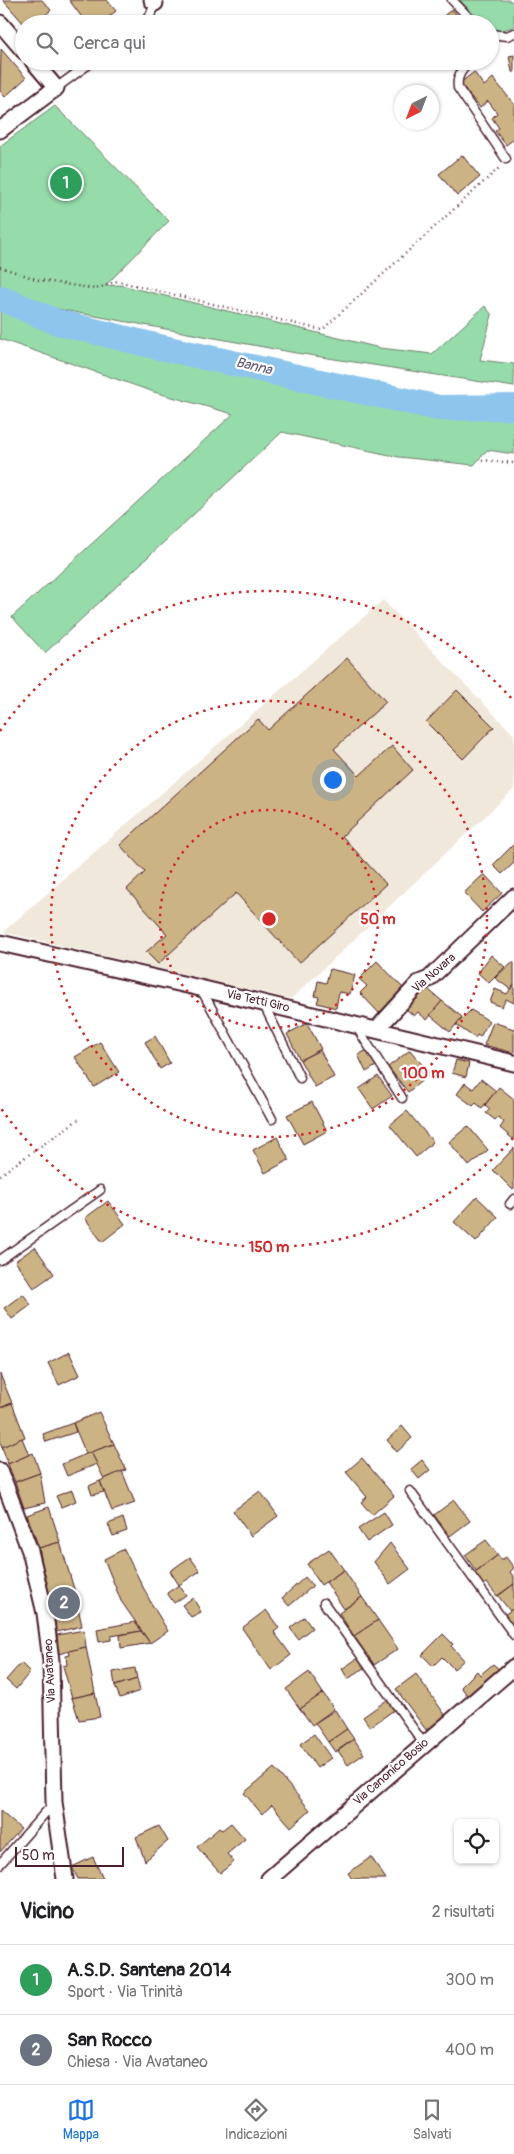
<!DOCTYPE html>
<html lang="it">
<meta charset="utf-8">
<style>
:root{--surface:#fff;--page:#f2f2f2;--text:#202124;--muted:#757577;--line:#e0e0e0;--accent:#1a73e8}
body{margin:0;font-family:Pangolin,sans-serif;background:var(--page);color:var(--text)}
.controls{position:absolute;right:15px;bottom:15px;display:grid;overflow:hidden;border-radius:8px;box-shadow:0 1px 4px #0004}
.controls button{width:45px;height:45px;display:grid;place-items:center;padding:0;border:0;border-bottom:1px solid var(--line);background:var(--surface);color:var(--text);font:25px sans-serif}
.compass{position:absolute;left:394px;top:85px;width:45px;height:45px;border-radius:50%;background:var(--surface);box-shadow:0 1px 4px #0004;rotate:222deg}
.scale{position:absolute;left:15px;bottom:12px;width:109px;box-sizing:border-box;padding-left:5px;border:2px solid #4a1f2b;border-top:0;font-size:14px;line-height:18px;white-space:nowrap;color:#4a1f2b;-webkit-text-stroke:4px #fff;paint-order:stroke}
.you{position:absolute;left:332px;top:779px;width:18px;height:18px;margin:-12px;border:4px solid #fff;border-radius:50%;background:#1a73e8;box-shadow:0 0 0 8px #1a73e833}
.badge{display:grid;place-items:center;width:32px;height:32px;border-radius:50%;background:var(--accent);color:#fff;font-size:16px;font-weight:700}
.pin{position:absolute;translate:-50% -50%;border:2px solid #fff;box-shadow:0 1px 5px #0006}
.list{margin:0;padding:0;list-style:none}
h2{display:flex;justify-content:space-between;align-items:center;height:65px;margin:0;padding:0 20px;font-size:21px}
h2 small{font-size:16px;font-weight:400;color:var(--muted)}
.list li{display:grid;grid-template-columns:32px 1fr auto;gap:15px;align-items:center;box-sizing:border-box;height:70px;padding:0 20px;border-top:1px solid var(--line)}
.list b{display:block;font-size:19px;white-space:nowrap}
.list p{margin:0;font-size:16px;white-space:nowrap;color:var(--muted)}
.list em{font-size:16px;font-style:normal;color:var(--muted)}
.icon{flex:none;width:28px;height:28px;fill:none;stroke:currentColor;stroke-width:2;stroke-linecap:round;stroke-linejoin:round}
.map{position:relative;flex:none;width:514px;height:1879px;overflow:hidden}
.search{position:absolute;background:var(--surface);box-shadow:0 1px 4px #0004;left:15px;right:15px;top:15px;height:55px;display:flex;align-items:center;gap:12px;box-sizing:border-box;padding:0 18px;border-radius:28px;color:var(--muted);font-size:19px}
.sheet{height:205px;background:var(--surface)}
nav{display:flex;justify-content:space-around;align-items:center;box-sizing:border-box;height:70px;border-top:1px solid var(--line);background:var(--surface);font-size:14px;color:var(--muted)}
nav a{display:grid;justify-items:center;gap:2px}
nav .on{color:var(--accent)}
.map>svg:first-child{display:block}
.built{fill:#f0e8da}
.green{fill:#96dcaa;stroke:#707e6a}
.lines{fill:none;stroke-linecap:round;stroke-linejoin:round}
.river{stroke:#8dc5ec;stroke-width:26}
.building{fill:#ccb383;stroke:#4a1f2b}
.service-casing{stroke:#4a1f2b;stroke-width:11}
.minor-casing{stroke:#4a1f2b;stroke-width:19}
.path{stroke:#4a1f2b;stroke-width:2.5;stroke-dasharray:1 4;stroke-linecap:butt}
.service{stroke:#fff;stroke-width:8}
.minor{stroke:#fff;stroke-width:15}
.ring{fill:none;stroke:#d62828;stroke-width:2.5;stroke-dasharray:2.5 5}
.labels{text-anchor:middle;dominant-baseline:central;stroke-width:4.5;stroke-linejoin:round;paint-order:stroke}
.street-label{font-size:12px;fill:#4a1f2b;stroke:#fff}
.water-label{font-size:14px;font-style:italic;fill:#61596f;stroke:#fff}
.centre{fill:#d62828;stroke:#fff;stroke-width:2.5}
.ring-label{font-size:15px;text-anchor:middle;font-weight:bold;fill:#d62828;stroke:#fff;stroke-width:4.5;stroke-linejoin:round;paint-order:stroke}
</style>
<div class="map">
<svg width="514" height="1879" viewBox="0 0 514 1879">
<rect width="100%" height="100%" fill="#fff"/>
<filter id="ink" filterUnits="userSpaceOnUse"><feTurbulence type="fractalNoise" baseFrequency=".02" numOctaves="2"/><feDisplacementMap in="SourceGraphic" scale="10" xChannelSelector="R" yChannelSelector="G"/><feConvolveMatrix kernelMatrix="1 2 1 2 8 2 1 2 1" color-interpolation-filters="sRGB"/></filter>
<g filter="url(#ink)">
<!-- built -->
<polygon class="built" points="383,600 514,735 514,789 291,999 3,932"/>
<!-- green -->
<g class="green">
<polygon points="460,0 510,0 514,5 514,27 497,31 490,27 490,24 482,23"/>
<polygon points="55,106 169,221 105,286 120,285 380,348 432,354 485,306 492,315 480,360 514,364 514,387 296,353 52,308 0,287 0,146"/>
<polygon points="0,307 94,340 259,372 446,413 514,416 514,454 487,450 474,465 399,457 282,432 45,653 12,617 233,414 154,392 0,339"/>
</g>
<g class="lines">
<!-- river -->
<polyline class="river" points="0,298 57,322 159,347 439,408 514,407"/>
</g>
<!-- building -->
<g class="building">
<polygon points="3,0 42,0 51,10 36,24 24,24"/>
<polygon points="69,0 107,0 116,11 100,24 94,24 88,17 84,20"/>
<polygon points="452,9 464,24 434,24"/>
<polygon points="64,16 71,24 54,24"/>
<polygon points="1,49 26,78 5,97 0,91"/>
<polygon points="514,55 514,73 512,72 509,56"/>
<polygon points="474,72 484,86 493,78 514,104 514,139 506,145 495,131 499,128 492,118 497,113 488,101 480,108 460,83"/>
<polygon points="462,155 480,177 457,196 439,174"/>
<polygon points="347,658 386,702 334,749 359,776 392,746 413,770 342,836 386,884 299,963 236,893 158,964 146,952 167,934 127,889 145,872 120,845 258,719 268,730"/>
<polygon points="457,690 494,727 463,759 426,722"/>
<polygon points="514,844 514,863 502,874 493,865"/>
<polygon points="484,874 502,893 482,912 464,893"/>
<polygon points="491,955 505,967 489,983 478,973"/>
<polygon points="377,961 404,989 379,1013 360,993 367,986 359,979"/>
<polygon points="512,962 514,963 514,984 510,989 495,978"/>
<polygon points="330,969 355,975 350,994 339,992 336,1008 317,1003 319,997 315,996 318,981 326,983"/>
<polygon points="514,984 514,1003 506,999 502,1007 490,1002 495,989 507,994"/>
<polygon points="423,985 442,1001 427,1020 418,1012 414,1016 405,1008"/>
<polygon points="442,1001 462,1017 450,1032 430,1015"/>
<polygon points="471,1010 489,1021 480,1037 477,1035 475,1038 456,1025"/>
<polygon points="493,1022 514,1029 514,1053 484,1045"/>
<polygon points="307,1023 321,1049 300,1060 287,1034"/>
<polygon points="155,1036 170,1063 160,1069 145,1042"/>
<polygon points="100,1042 119,1072 94,1087 75,1057"/>
<polygon points="320,1050 334,1077 315,1087 300,1060"/>
<polygon points="367,1050 376,1066 366,1072 358,1055"/>
<polygon points="410,1050 430,1074 408,1092 388,1067"/>
<polygon points="456,1060 469,1063 466,1077 452,1073"/>
<polygon points="378,1076 392,1096 373,1109 359,1089"/>
<polygon points="481,1079 496,1091 482,1108 476,1103 473,1106 457,1094 465,1083 473,1089"/>
<polygon points="499,1087 514,1099 514,1140 500,1128 504,1122 498,1117 495,1120 486,1113 490,1109 485,1105"/>
<polygon points="312,1102 327,1131 303,1144 287,1115"/>
<polygon points="407,1111 433,1142 416,1157 390,1125"/>
<polygon points="468,1126 488,1150 469,1166 449,1142"/>
<polygon points="277,1137 289,1160 265,1173 253,1150"/>
<polygon points="514,1148 514,1189 513,1190 493,1170"/>
<polygon points="477,1197 498,1217 476,1242 454,1222"/>
<polygon points="108,1201 125,1224 102,1242 85,1218"/>
<polygon points="35,1247 54,1274 34,1288 15,1261"/>
<polygon points="23,1294 31,1305 12,1319 4,1308"/>
<polygon points="69,1352 80,1375 59,1385 48,1363"/>
<polygon points="0,1374 12,1403 0,1408"/>
<polygon points="12,1403 25,1437 2,1447 0,1441 0,1408"/>
<polygon points="99,1412 114,1444 86,1454 73,1423"/>
<polygon points="73,1423 76,1432 46,1442 43,1434"/>
<polygon points="402,1426 412,1438 397,1452 387,1440"/>
<polygon points="22,1438 29,1455 8,1464 2,1447"/>
<polygon points="114,1444 126,1470 104,1479 91,1452"/>
<polygon points="91,1452 97,1464 67,1476 62,1464"/>
<polygon points="33,1453 40,1473 15,1482 8,1464"/>
<polygon points="362,1458 394,1496 372,1515 361,1502 367,1497 346,1472"/>
<polygon points="422,1460 430,1470 419,1479 411,1469"/>
<polygon points="122,1471 135,1503 112,1511 100,1481"/>
<polygon points="40,1473 45,1503 24,1508 15,1482"/>
<polygon points="100,1481 104,1492 92,1495 89,1486"/>
<polygon points="72,1490 76,1501 61,1507 56,1496"/>
<polygon points="260,1491 278,1516 251,1536 233,1511"/>
<polygon points="454,1500 470,1521 450,1536 434,1515"/>
<polygon points="49,1507 60,1542 39,1548 27,1515"/>
<polygon points="384,1512 392,1525 367,1542 358,1529"/>
<polygon points="123,1518 127,1531 113,1536 108,1524"/>
<polygon points="486,1540 498,1555 476,1571 465,1555"/>
<polygon points="60,1542 74,1589 48,1594 39,1548"/>
<polygon points="390,1543 410,1569 390,1584 374,1562"/>
<polygon points="124,1549 151,1603 168,1631 150,1643 121,1601 104,1559"/>
<polygon points="329,1549 344,1570 321,1585 307,1564"/>
<polygon points="498,1555 501,1560 506,1557 514,1568 510,1572 514,1577 514,1584 497,1596 487,1583 483,1585 474,1573"/>
<polygon points="190,1557 200,1571 179,1585 170,1571"/>
<polygon points="344,1570 362,1597 344,1609 326,1582"/>
<polygon points="305,1577 313,1586 289,1606 282,1598"/>
<polygon points="514,1584 514,1608 510,1611 498,1596"/>
<polygon points="179,1585 186,1595 174,1603 167,1593"/>
<polygon points="74,1589 79,1612 53,1618 48,1594"/>
<polygon points="362,1597 378,1620 354,1636 339,1613"/>
<polygon points="193,1598 201,1612 191,1617 182,1605"/>
<polygon points="514,1608 514,1628 504,1615"/>
<polygon points="266,1610 279,1628 274,1632 291,1655 271,1670 242,1628"/>
<polygon points="79,1612 82,1626 56,1632 53,1618"/>
<polygon points="304,1617 312,1628 298,1639 290,1628"/>
<polygon points="378,1620 398,1649 374,1665 354,1636"/>
<polygon points="135,1622 141,1631 111,1636 111,1640 99,1642 97,1629"/>
<polygon points="84,1630 86,1647 58,1654 57,1635"/>
<polygon points="141,1631 150,1643 121,1648 120,1635"/>
<polygon points="443,1634 453,1644 451,1646 464,1660 454,1669 442,1657 433,1666 422,1655"/>
<polygon points="86,1647 95,1693 72,1698 63,1666 67,1665 66,1656 70,1655 69,1651"/>
<polygon points="358,1658 365,1667 348,1679 342,1669"/>
<polygon points="21,1663 30,1672 16,1689 6,1680"/>
<polygon points="493,1664 499,1669 468,1696 461,1687 477,1671 480,1675"/>
<polygon points="135,1668 137,1679 115,1686 113,1672"/>
<polygon points="309,1672 323,1693 300,1709 286,1689"/>
<polygon points="416,1674 446,1716 426,1730 396,1689"/>
<polygon points="137,1679 140,1691 120,1698 115,1686"/>
<polygon points="95,1693 100,1717 79,1720 72,1698"/>
<polygon points="323,1693 334,1709 312,1725 300,1709"/>
<polygon points="387,1700 394,1710 370,1727 363,1717"/>
<polygon points="335,1710 347,1729 328,1742 315,1723"/>
<polygon points="347,1729 354,1739 335,1752 328,1742"/>
<polygon points="314,1734 331,1758 317,1768 300,1744"/>
<polygon points="354,1739 364,1754 348,1765 338,1751"/>
<polygon points="274,1768 310,1810 291,1827 272,1805 262,1814 244,1793"/>
<polygon points="0,1811 21,1829 0,1852"/>
<polygon points="231,1823 245,1839 227,1854 234,1862 220,1873 197,1847 219,1828 222,1830"/>
<polygon points="159,1826 168,1841 145,1861 136,1837"/>
<polygon points="93,1857 103,1879 78,1879 72,1867"/>
<polygon points="371,1857 386,1879 352,1879 348,1873"/>
</g>
<g class="lines">
<!-- service casing -->
<g class="service-casing">
<g id="service">
<polyline points="452,0 475,24"/>
<polyline points="143,24 150,16 155,3"/>
<polyline points="490,34 507,36 514,33"/>
<path d="M470 61C462 70 456 76 458 88L506 159"/>
<polyline points="56,88 93,61"/>
<polyline points="201,989 272,1119"/>
<polyline points="263,1003 300,1078"/>
<polyline points="356,1026 402,1098"/>
<polyline points="510,1204 514,1199"/>
<polyline points="0,1260 100,1190"/>
<polyline points="410,1491 514,1635"/>
<polyline points="324,1603 424,1744"/>
<polyline points="0,1864 53,1804"/>
</g>
</g>
<!-- minor casing -->
<g class="minor-casing">
<g id="minor">
<polyline points="152,0 155,3"/>
<polyline points="0,23 24,51"/>
<polyline points="0,130 56,88 33,61"/>
<polyline points="0,943 187,985 514,1063"/>
<polyline points="377,1029 419,983 429,979 514,897"/>
<polyline points="0,1471 30,1551 45,1613 51,1661 54,1802 65,1879"/>
<polyline points="269,1879 514,1667"/>
</g>
</g>
<!-- path -->
<g class="path">
<polyline points="0,267 39,280 96,289 117,281 322,330 499,168"/>
<polyline points="482,460 514,463"/>
<polyline points="0,1175 79,1119"/>
</g>
<!-- service -->
<use href="#service" class="service"/>
<!-- minor -->
<use href="#minor" class="minor"/>
</g>
</g>
<!-- distance rings -->
<g class="ring">
<circle cx="269" cy="919" r="109"/>
<circle cx="269" cy="919" r="218"/>
<path d="M513 1138A328 328 0 0 1 0 1107M0 731A328 328 0 0 1 513 700"/>
</g>
<g class="labels">
<!-- street labels -->
<g class="street-label">
<text transform="translate(434 973) rotate(-41)">Via Novara</text>
<text transform="translate(258 1001) rotate(13)">Via Tetti Giro</text>
<text transform="translate(50 1671) rotate(-93)">Via Avataneo</text>
<text transform="translate(391 1772) rotate(-41)">Via Canonico Bosio</text>
</g>
<!-- water labels -->
<g class="water-label">
<text transform="translate(254 366) rotate(13)">Banna</text>
</g>
</g>
<circle cx="269" cy="919" r="8" class="centre"/>
<g class="ring-label">
<text x="378" y="924">50 m</text>
<text x="423" y="1078">100 m</text>
<text x="269" y="1252">150 m</text>
</g>
</svg>
<div class="controls">
<button><svg class="icon" aria-label="locate" viewBox="0 0 24 24"><circle cx="12" cy="12" r="6"/><path d="M12 2v4M12 18v4M2 12h4M18 12h4"/></svg></button>
</div>
<svg class="compass" viewBox="-18 -18 36 36"><path d="M0-13l5 13h-10z" fill="#e53935"/><path d="M0 13l5-13h-10z" fill="#757577"/></svg>
<div class="scale">50 m</div>
<div class="you"></div>
<div class="pin badge" style="left:66px;top:183px;background:#2e9e5b">1</div>
<div class="pin badge" style="left:64px;top:1603px;background:#6b7280">2</div>
<div class="search"><svg class="icon" aria-label="search" viewBox="0 0 24 24"><circle cx="10" cy="10" r="6"/><path d="M15 15l6 6"/></svg>Cerca qui</div>
</div>
<section class="sheet">
<h2>Vicino<small>2 risultati</small></h2>
<ul class="list">
<li><span class="badge" style="background:#2e9e5b">1</span><div><b>A.S.D. Santena 2014</b><p>Sport · Via Trinità</p></div><em>300 m</em></li>
<li><span class="badge" style="background:#6b7280">2</span><div><b>San Rocco</b><p>Chiesa · Via Avataneo</p></div><em>400 m</em></li>
</ul>
</section>
<nav>
<a class="on"><svg class="icon" aria-label="map" viewBox="0 0 24 24"><path d="M3 6l6-2 6 2 6-2v14l-6 2-6-2-6 2zM9 4v14M15 6v14"/></svg>Mappa</a>
<a><svg class="icon" aria-label="directions" viewBox="0 0 24 24"><path d="M12 3l9 9-9 9-9-9zM9 14v-3h6M13 9l2 2-2 2"/></svg>Indicazioni</a>
<a><svg class="icon" aria-label="saved" viewBox="0 0 24 24"><path d="M7 4h10v16l-5-4-5 4z"/></svg>Salvati</a>
</nav>
